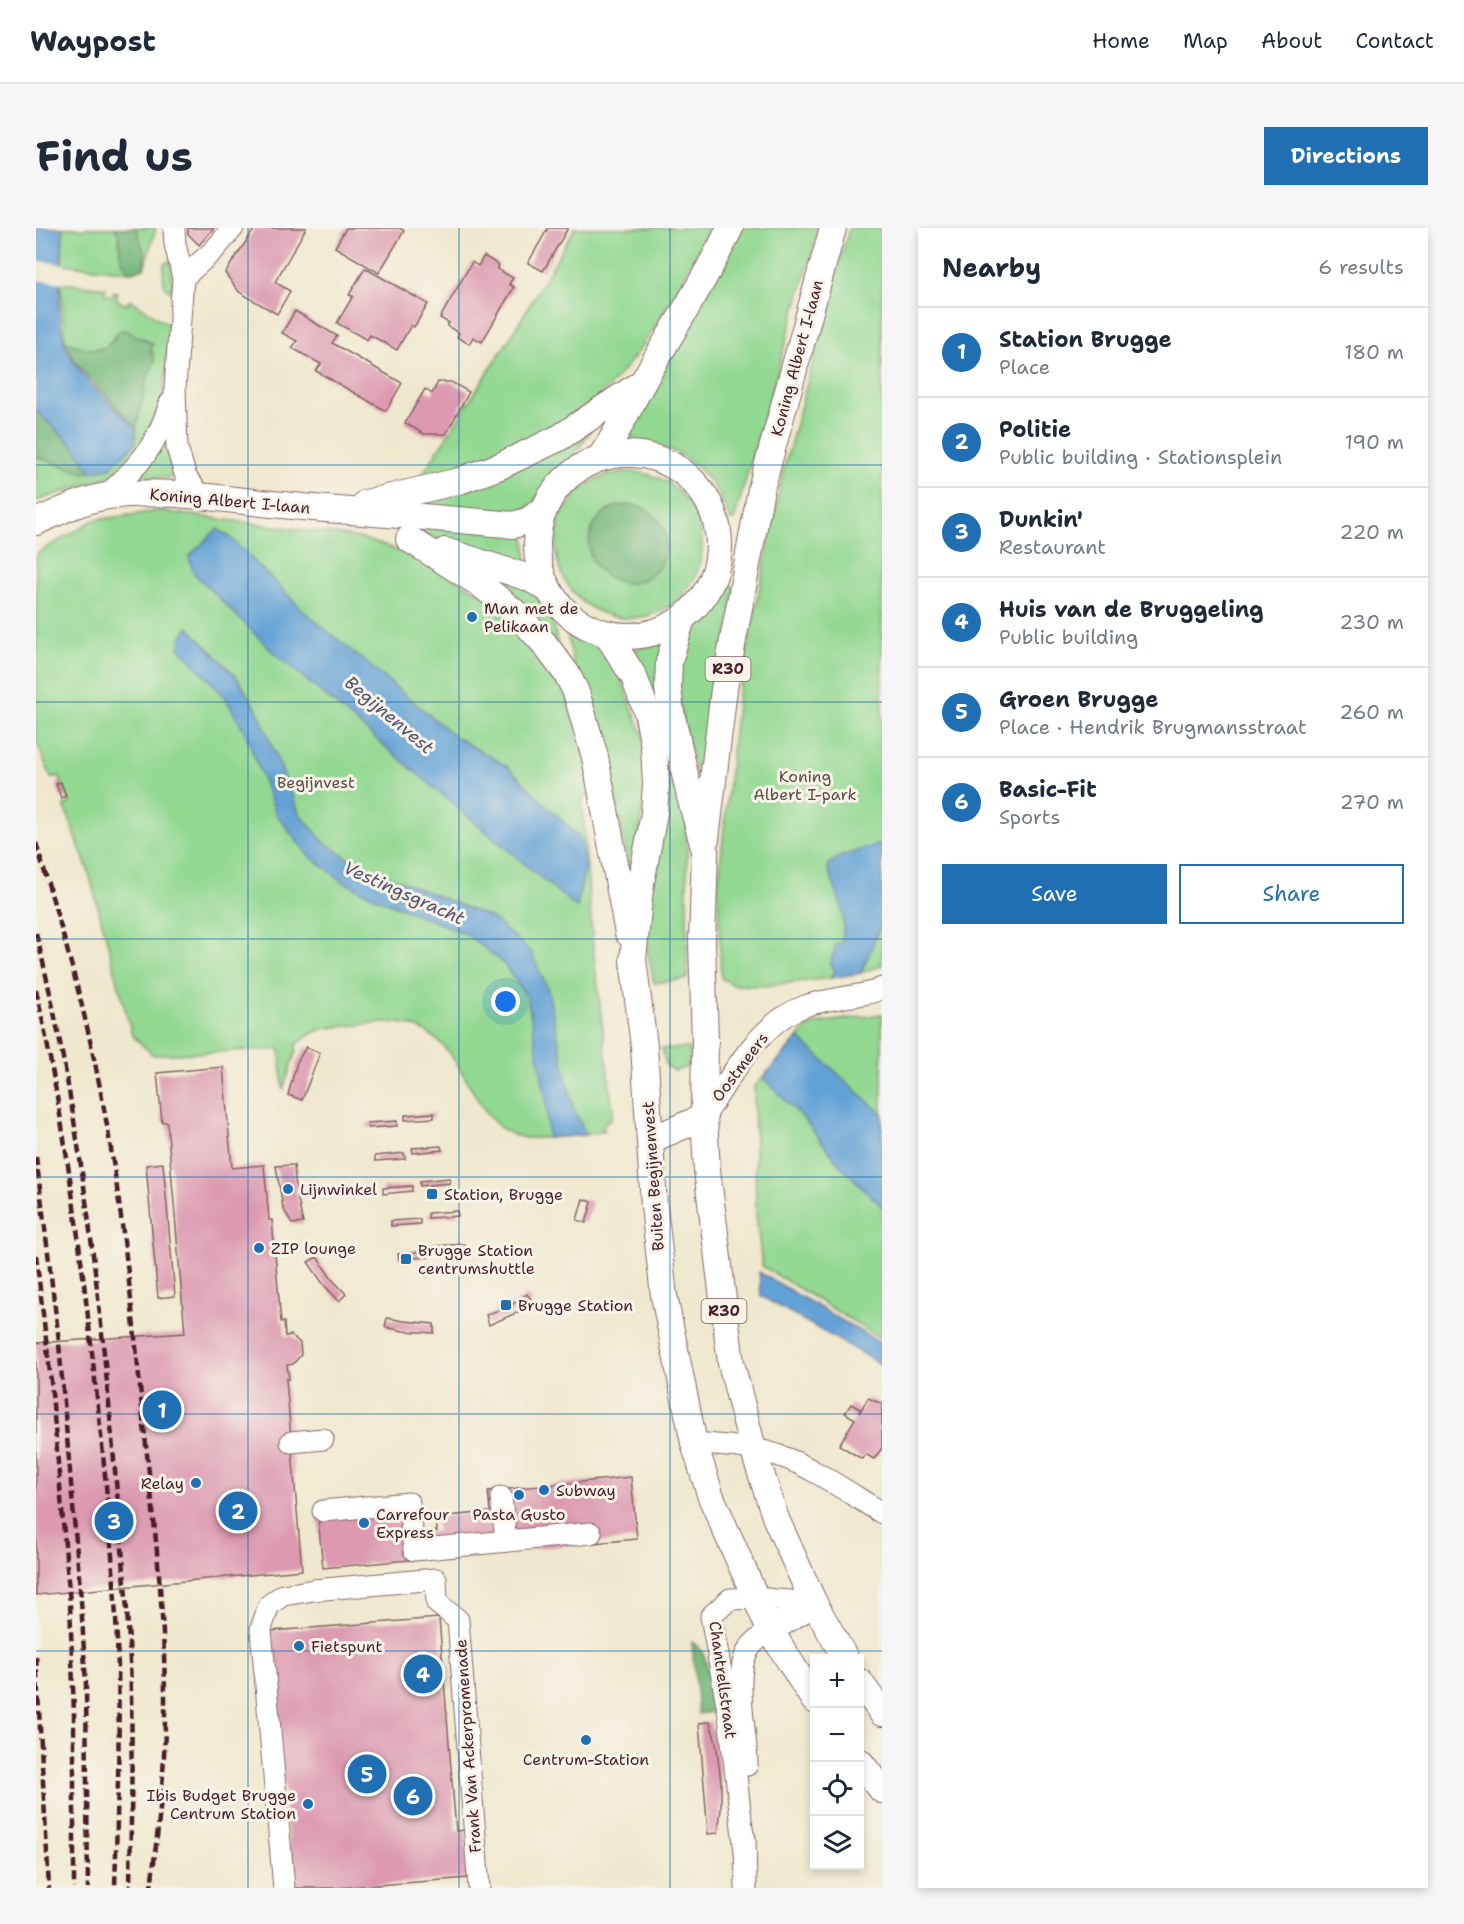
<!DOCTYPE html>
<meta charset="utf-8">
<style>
:root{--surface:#fff;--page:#f6f6f7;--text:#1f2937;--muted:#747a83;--line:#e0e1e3;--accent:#1f6fb2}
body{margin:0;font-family:"Shantell Sans",sans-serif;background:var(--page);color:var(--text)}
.controls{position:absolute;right:18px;bottom:18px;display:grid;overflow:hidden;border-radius:0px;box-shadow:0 3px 9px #0003}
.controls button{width:54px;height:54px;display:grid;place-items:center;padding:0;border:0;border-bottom:2px solid var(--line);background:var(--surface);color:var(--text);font:30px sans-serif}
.you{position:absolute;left:470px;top:774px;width:21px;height:21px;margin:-15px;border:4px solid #fff;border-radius:50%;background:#1a73e8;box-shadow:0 0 0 9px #1a73e833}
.badge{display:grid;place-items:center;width:39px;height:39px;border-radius:50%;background:var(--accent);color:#fff;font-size:20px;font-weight:700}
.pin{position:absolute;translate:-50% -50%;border:3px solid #fff;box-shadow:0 2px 6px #0006}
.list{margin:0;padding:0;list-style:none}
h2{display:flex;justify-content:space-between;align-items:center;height:78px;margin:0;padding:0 24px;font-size:26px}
h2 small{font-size:20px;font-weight:400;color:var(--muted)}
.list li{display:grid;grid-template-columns:39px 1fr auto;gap:18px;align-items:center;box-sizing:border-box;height:90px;padding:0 24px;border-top:2px solid var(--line)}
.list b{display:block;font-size:22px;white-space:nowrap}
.list p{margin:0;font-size:20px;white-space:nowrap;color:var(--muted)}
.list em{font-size:20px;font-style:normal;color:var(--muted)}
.actions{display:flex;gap:12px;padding:18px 24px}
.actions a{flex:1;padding:14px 0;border:2px solid var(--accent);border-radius:0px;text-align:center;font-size:21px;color:var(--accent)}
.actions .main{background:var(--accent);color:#fff}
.icon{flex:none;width:33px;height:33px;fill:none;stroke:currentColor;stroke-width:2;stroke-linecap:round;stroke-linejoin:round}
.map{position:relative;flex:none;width:846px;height:1660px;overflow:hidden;border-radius:0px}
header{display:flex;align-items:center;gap:36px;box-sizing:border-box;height:84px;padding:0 30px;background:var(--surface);border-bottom:2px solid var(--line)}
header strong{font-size:28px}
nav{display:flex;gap:33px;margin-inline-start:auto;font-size:21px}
.intro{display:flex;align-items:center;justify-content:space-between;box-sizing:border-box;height:144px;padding:0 36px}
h1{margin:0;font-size:42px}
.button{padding:15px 27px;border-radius:0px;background:var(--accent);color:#fff;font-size:21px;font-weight:700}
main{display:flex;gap:36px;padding:0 36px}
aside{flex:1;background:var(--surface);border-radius:0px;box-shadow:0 3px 9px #0003}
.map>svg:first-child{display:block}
.green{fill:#92d891;stroke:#6e7c5e;stroke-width:1.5}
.forest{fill:#75b87b;stroke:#606c53;stroke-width:1.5}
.water{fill:#64a2d6;stroke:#576080;stroke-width:1.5}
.pier{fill:#efe8ce}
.building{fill:#dc99b0}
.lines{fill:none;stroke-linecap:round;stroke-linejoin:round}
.minor-casing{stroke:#846564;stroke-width:23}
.major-casing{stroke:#846564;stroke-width:28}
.minor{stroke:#fff;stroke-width:21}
.major{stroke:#fff;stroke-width:26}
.rail{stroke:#4a1f2b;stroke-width:4.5;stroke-dasharray:9 4.5;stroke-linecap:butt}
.grid{fill:none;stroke:#1f6fb2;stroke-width:1.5;stroke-opacity:0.55}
.poi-dot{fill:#1f6fb2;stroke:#f7f3e8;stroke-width:2}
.labels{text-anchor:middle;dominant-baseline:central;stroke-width:6;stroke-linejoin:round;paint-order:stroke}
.shield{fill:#f7f3e8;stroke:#7e5f64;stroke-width:1.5}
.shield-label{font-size:15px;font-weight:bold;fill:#4a1f2b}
.street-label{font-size:16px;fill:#4a1f2b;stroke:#f7f3e8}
.poi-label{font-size:16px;fill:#4a1f2b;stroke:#f7f3e8;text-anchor:start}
.park-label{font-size:16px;fill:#5c4d44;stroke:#f7f3e8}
.water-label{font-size:18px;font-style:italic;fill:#54536f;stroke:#f7f3e8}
</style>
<header>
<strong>Waypost</strong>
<nav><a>Home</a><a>Map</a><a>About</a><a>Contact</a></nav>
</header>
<div class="intro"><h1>Find us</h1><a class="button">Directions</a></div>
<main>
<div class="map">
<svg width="846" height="1660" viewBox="0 0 846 1660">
<rect width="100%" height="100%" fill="#f7f3e8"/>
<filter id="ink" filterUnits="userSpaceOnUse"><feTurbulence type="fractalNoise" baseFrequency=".0167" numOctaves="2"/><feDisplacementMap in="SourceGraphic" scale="12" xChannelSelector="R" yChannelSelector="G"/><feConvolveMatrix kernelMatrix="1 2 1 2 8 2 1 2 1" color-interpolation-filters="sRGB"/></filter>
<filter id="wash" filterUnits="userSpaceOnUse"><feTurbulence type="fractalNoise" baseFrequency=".008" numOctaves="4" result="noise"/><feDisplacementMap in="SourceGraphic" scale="24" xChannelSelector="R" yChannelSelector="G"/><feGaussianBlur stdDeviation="1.35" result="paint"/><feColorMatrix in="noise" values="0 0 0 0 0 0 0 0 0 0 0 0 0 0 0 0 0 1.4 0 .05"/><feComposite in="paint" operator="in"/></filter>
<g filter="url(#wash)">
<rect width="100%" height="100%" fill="#efe8ce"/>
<!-- green -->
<g class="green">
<polygon points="27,0 120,0 108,40 95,44 26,36"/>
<path d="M539 0H674C633 78 592 162 512 207 499 214 483 218 469 223 439 235 409 246 379 258L476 107Z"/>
<path d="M705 0H783L698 292H695C690 285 687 275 683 267 673 248 654 230 635 222 624 217 596 216 591 208Z"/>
<path d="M813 0H846V619L843 616 792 642C795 650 801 659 803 667 811 695 807 724 795 750L726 758 698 757 685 750 682 658 702 467 747 244Z"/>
<path d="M135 32 136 64C124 60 128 47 128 36Z"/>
<path d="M25 55 70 60 68 66 76 68 78 63 82 65 80 71 90 77 94 71 134 98 128 161 111 211 79 246 0 273V229L48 245 74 240 99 216C101 195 105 171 111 151 113 144 117 140 118 133 118 127 115 122 115 115L107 110 80 106 71 119C57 123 41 120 29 113Z"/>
<polygon points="554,203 535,232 518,246 499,273 484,285 339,277"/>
<polygon points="129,206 137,248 134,250 103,248"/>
<circle cx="593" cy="317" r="73"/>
<path d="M123 283 305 307 328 311 367 324 447 366 527 454 558 564 546 572 557 720 577 884 574 893 571 892 566 901 569 902C552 908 536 908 519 909 505 910 491 912 478 907 434 890 432 821 382 800 363 792 343 795 323 797 293 800 284 796 260 817V823L247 862 244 821 117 827 96 807 53 645 28 577 34 575 23 548 15 550 0 512V326L58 292Z"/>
<polygon points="368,296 487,305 489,307 491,339 471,335 380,303"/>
<path d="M431 339C459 347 496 355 512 383 518 394 520 410 523 423Z"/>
<polygon points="688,356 699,359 666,570 639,457 653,403 674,380"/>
<polygon points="530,400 563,418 577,429 613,524 597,662 574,541 568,518 539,443"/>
<polygon points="627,414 651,597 651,751 618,755 608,704 624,600 595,423"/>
<polygon points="846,693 846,737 825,745"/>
<polygon points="846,786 846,1111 726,1038 720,987 718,859 772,799 782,795"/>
<polygon points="653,820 654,831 649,840 639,843 630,838 626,821"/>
</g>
<!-- forest -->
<g class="forest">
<path d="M79 0H100L109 27 108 40 95 44C76 29 89 13 79 0Z"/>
<path d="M89 102 117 116 115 123 119 133 111 151 100 200 39 134 29 113C39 118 60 126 71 118 76 115 79 107 83 103Z"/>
<path d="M0 183 39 219 55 244C45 246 13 232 0 229Z"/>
<circle cx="592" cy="316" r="39"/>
<path d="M656 1414C672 1419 675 1460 678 1476L679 1481 676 1484 662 1486Z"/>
</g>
<!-- water -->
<g class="water">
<path d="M0 0H27C26 35 19 82 29 116 37 142 80 181 100 200L99 216 74 240 55 244 39 219 0 183Z"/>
<polygon points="181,301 193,308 270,385 420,509 471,538 545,611 549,638 541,680 237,424 157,344 153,329"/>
<polygon points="152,399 201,449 223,485 263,585 287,613 318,634 456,690 495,724 512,762 536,876 550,907 512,910 510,870 491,768 466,734 430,706 343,671 308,654 271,626 240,586 210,506 189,469 143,419 146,408"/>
<path d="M843 616 846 619V693L825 745 795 750 799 742 794 736 800 716 806 715C812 687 801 666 792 641L793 636 803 629Z"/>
<polygon points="763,810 846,886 846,979 805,938 767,890 727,850"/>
<polygon points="723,1044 846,1116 846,1137 725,1068"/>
</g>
<!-- pier -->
<polygon class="pier" points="0,33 29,36 28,55 0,52"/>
<g id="blocks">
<!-- building -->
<g class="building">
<polygon points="152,0 178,0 163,17 152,6"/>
<polygon points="219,0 270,0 239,54 254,63 241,86 203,64 189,45"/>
<polygon points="310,0 364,0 368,3 343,45 299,19"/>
<polygon points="512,0 532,0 507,43 492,35"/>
<polygon points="448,28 463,37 461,41 477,50 473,56 478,59 446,114 437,109 433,116 421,109 423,105 411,98 413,95 404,90 436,34 442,38"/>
<polygon points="329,40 392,76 378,99 375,97 361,122 334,107 331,112 301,95 317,68 313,67"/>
<polygon points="259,83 301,108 296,115 366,155 350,183 280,143 285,136 256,120 261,113 246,105"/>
<polygon points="402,154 415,154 433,164 410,206 388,206 369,195 389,161 396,166"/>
<polygon points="25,554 30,568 25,570 20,556"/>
<polygon points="270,819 284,825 266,872 252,867 261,834"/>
<polygon points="187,839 196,940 228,937 233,992 236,992 245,1094 248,1094 249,1108 255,1107 264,1115 265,1127 257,1136 251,1137 253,1151 250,1151 266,1342 0,1367 0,1115 149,1105 131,894 126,894 121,845"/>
<polygon points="398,885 398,890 369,892 369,887"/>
<polygon points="361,893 361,898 332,900 331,895"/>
<polygon points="405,918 406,922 377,925 376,920"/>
<polygon points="368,925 369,931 339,933 339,928"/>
<polygon points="127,935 139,1068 122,1070 110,937"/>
<polygon points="255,937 258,937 260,962 267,995 256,996 247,980 240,938"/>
<polygon points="413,950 414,955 384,958 384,953"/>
<polygon points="376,958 376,963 347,966 347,960"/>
<polygon points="547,971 556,974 550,995 541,992"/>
<polygon points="421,983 422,988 392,990 392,985"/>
<polygon points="384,991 384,996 355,998 355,993"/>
<polygon points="429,1016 429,1021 400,1023 399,1018"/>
<polygon points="392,1023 392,1029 363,1031 362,1026"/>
<polygon points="281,1029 295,1050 310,1066 303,1073 288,1057 272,1034"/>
<polygon points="491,1066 497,1074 482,1084 453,1097 450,1087 477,1076"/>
<polygon points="351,1090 368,1093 398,1096 398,1105 367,1103 349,1099"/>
<polygon points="832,1170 846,1176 846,1220 838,1231 829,1226 826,1231 803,1217 819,1191 809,1185 815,1176 824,1181 823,1185"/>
<polygon points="595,1249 601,1311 287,1340 281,1279 379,1269 383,1305 394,1304 401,1303 400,1289 454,1284 452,1263"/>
<polygon points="403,1390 420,1603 430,1602 433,1650 302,1660 256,1660 235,1403"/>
<polygon points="674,1494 680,1515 685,1554 685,1581 682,1605 672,1606 663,1495"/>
</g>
</g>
</g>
<g filter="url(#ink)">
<use href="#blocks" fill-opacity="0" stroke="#846564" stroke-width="1.5"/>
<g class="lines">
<!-- minor casing -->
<g class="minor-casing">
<g id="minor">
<polyline points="138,0 139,16 147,50 139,160 141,220 150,249 166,270"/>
<polyline points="147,50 178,22 197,0"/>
<path d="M70 268C103 237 120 220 134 175"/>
<path d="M668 889C694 850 723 794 769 778 789 771 816 769 837 764L846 760"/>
<polyline points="255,1214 287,1211"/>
<path d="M658 1215C685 1218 715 1218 741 1227 774 1237 816 1267 846 1285"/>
<polyline points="465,1269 470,1313"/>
<polyline points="287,1283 373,1275 378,1322 555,1305"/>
<path d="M711 1537C711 1506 696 1445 713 1421 718 1413 726 1408 734 1402"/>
<polyline points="709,1610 710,1660"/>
<polyline points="709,1625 693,1488 675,1388 694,1371 718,1370 778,1375"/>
<polyline points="248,1660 225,1401 233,1377 247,1367 278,1362 400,1351 401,1375 422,1392 443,1660"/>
</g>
</g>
<!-- major casing -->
<g class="major-casing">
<g id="major">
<circle cx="592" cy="317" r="91"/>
<path d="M564 230C581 206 593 179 607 154 636 102 669 53 694 0"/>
<polyline points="330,275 423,253 464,238 523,210 607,154"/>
<path d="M0 294C22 284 48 271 73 268 127 260 182 271 236 276 316 284 396 289 477 297L491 293 506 283"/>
<polyline points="373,311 444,356 481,386 507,414 531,446 540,464 559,529 592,705"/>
<polyline points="409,323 493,350 510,360"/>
<polyline points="646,391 633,433 632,460 635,484 654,569 669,623 666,714 669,814 668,889 671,942 695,1135 717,1221 740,1291 778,1375 809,1430"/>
<polyline points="571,406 598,449 612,487 618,519 620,556 618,585 604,661 597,732 608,818 618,978 628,1068 658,1215 675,1269 734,1402 778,1472"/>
<polyline points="670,611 688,461 725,261 797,0"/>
<polyline points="614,912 668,889"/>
<polyline points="734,1402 778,1375"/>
<polyline points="824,1454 846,1485"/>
<polyline points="824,1534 846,1562"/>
</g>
</g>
<!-- minor -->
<use href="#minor" class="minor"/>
<!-- major -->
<use href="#major" class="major"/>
<!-- rail -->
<g class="rail">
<path d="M0 615C21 685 42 755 57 826 83 945 95 1067 107 1189 119 1301 133 1415 128 1528 126 1572 120 1616 115 1660"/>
<path d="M0 705C39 863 59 1025 74 1187 81 1269 90 1351 94 1433 97 1509 95 1584 94 1660"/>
<path d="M0 762C24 870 39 979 52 1089 65 1205 79 1326 82 1442 84 1515 81 1587 79 1660"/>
<polyline points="0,929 22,1104 45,1372 50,1457 52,1660"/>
<polyline points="0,1027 15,1153 34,1375 38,1486 38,1660"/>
<polyline points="0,1429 13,1660"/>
</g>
</g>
</g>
<!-- grid -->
<path class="grid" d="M212 0V1660M423 0V1660M634 0V1660M0 237H846M0 474H846M0 711H846M0 949H846M0 1186H846M0 1423H846"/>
<!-- markers -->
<g class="poi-dot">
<circle cx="436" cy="389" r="6"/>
<circle cx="252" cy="961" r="6"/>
<rect x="390" y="960" width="12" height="12" rx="3"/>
<circle cx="223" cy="1020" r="6"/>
<rect x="364" y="1025" width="12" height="12" rx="3"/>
<rect x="464" y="1071" width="12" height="12" rx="3"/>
<circle cx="160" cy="1255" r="6"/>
<circle cx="508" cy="1262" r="6"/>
<circle cx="483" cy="1267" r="6"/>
<circle cx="328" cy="1295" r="6"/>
<circle cx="263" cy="1418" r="6"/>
<circle cx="550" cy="1512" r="6"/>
<circle cx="272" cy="1576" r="6"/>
</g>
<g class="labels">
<!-- shield labels -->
<g class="shield">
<rect x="669.5" y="429" width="45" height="24" rx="4.5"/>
<rect x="665.5" y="1071" width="45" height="24" rx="4.5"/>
</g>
<g class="shield-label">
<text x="692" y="441">R30</text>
<text x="688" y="1083">R30</text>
</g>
<!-- street labels -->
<g class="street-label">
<text transform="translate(761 130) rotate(-75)">Koning Albert I-laan</text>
<text transform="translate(194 273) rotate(5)">Koning Albert I-laan</text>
<text transform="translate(704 839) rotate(-53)">Oostmeers</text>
<text transform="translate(617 948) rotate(-94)">Buiten Begijnenvest</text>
<text transform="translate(687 1452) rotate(82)">Chantrellstraat</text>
<text transform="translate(432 1518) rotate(-94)">Frank Van Ackerpromenade</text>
</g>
<!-- poi labels -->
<g class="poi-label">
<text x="448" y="380">Man met de<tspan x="448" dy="18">Pelikaan</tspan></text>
<text x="264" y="961">Lijnwinkel</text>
<text x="408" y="966">Station, Brugge</text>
<text x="235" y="1020">ZIP lounge</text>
<text x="382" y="1022">Brugge Station<tspan x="382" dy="18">centrumshuttle</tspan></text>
<text x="482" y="1077">Brugge Station</text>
<text x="148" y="1255" text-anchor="end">Relay</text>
<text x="520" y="1262">Subway</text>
<text x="340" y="1286">Carrefour<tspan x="340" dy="18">Express</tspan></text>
<text x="483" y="1286" text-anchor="middle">Pasta Gusto</text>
<text x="275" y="1418">Fietspunt</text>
<text x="550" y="1531" text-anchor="middle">Centrum-Station</text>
<text x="260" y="1567" text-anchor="end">Ibis Budget Brugge<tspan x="260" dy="18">Centrum Station</tspan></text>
</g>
<!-- park labels -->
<g class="park-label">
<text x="769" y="548">Koning<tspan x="769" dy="18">Albert I-park</tspan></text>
<text x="280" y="554">Begijnvest</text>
</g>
<!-- water labels -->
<g class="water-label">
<text transform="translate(353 487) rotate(40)">Begijnenvest</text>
<text transform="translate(368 665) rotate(24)">Vestingsgracht</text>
</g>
</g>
</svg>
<div class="controls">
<button>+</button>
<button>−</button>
<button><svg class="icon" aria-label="locate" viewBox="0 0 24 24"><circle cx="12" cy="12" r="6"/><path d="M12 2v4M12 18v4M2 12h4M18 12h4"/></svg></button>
<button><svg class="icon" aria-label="layers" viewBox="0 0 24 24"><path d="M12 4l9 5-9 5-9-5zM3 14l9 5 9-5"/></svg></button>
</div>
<div class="you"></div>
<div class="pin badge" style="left:126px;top:1182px">1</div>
<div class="pin badge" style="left:202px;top:1283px">2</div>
<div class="pin badge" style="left:78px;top:1293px">3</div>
<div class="pin badge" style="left:387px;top:1446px">4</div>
<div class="pin badge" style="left:331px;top:1546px">5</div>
<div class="pin badge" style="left:377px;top:1568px">6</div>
</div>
<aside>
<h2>Nearby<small>6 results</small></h2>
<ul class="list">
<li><span class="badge">1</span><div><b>Station Brugge</b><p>Place</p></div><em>180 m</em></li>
<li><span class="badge">2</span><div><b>Politie</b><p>Public building · Stationsplein</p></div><em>190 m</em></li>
<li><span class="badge">3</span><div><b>Dunkin'</b><p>Restaurant</p></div><em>220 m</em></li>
<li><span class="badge">4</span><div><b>Huis van de Bruggeling</b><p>Public building</p></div><em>230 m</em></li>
<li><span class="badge">5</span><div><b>Groen Brugge</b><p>Place · Hendrik Brugmansstraat</p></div><em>260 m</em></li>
<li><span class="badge">6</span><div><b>Basic-Fit</b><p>Sports</p></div><em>270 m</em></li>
</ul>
<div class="actions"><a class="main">Save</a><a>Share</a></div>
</aside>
</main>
